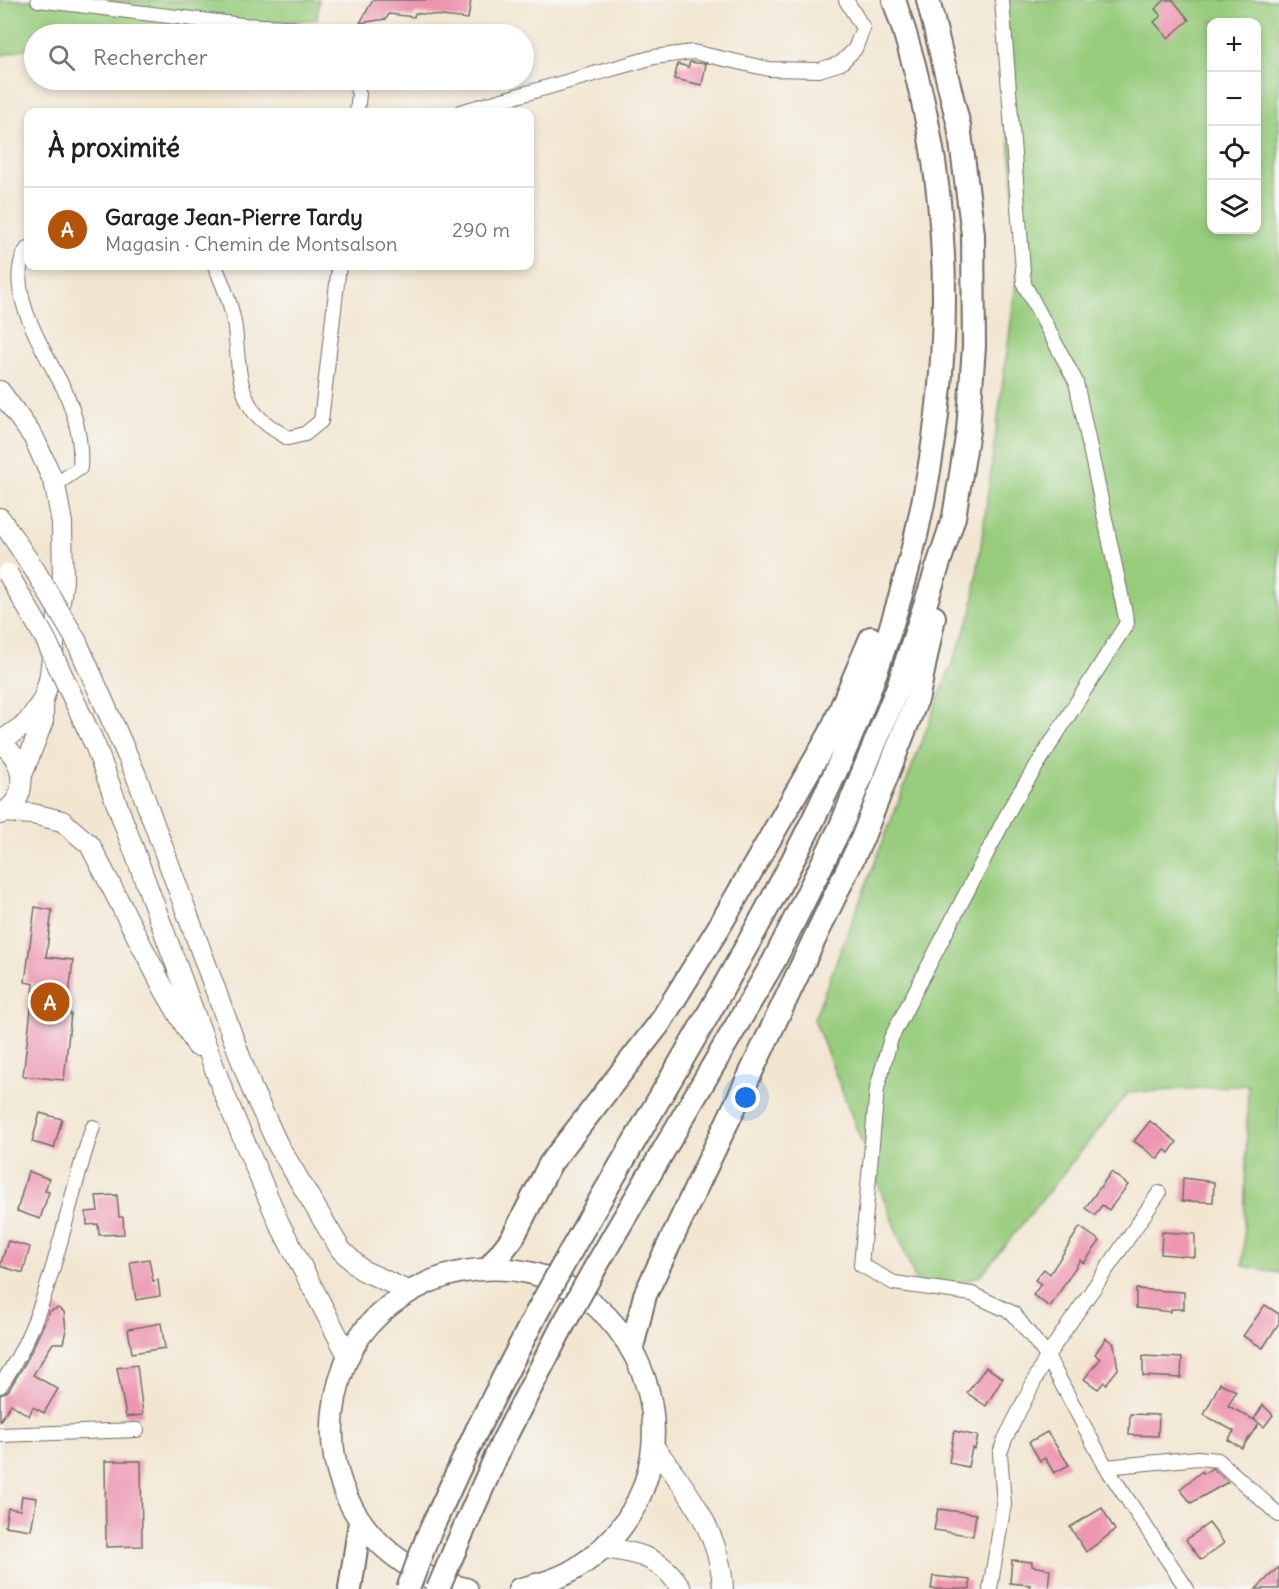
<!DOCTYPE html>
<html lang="fr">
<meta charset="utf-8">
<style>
:root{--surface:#fff;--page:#f6f6f6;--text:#202124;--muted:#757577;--line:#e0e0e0;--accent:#b45309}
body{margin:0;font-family:Delius,sans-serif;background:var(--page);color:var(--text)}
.controls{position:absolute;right:18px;top:18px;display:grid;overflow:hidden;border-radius:12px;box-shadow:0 3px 9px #0003}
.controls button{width:54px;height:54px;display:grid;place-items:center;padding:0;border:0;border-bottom:2px solid var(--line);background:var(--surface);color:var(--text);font:30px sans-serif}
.you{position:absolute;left:746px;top:1098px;width:21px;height:21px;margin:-15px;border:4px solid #fff;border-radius:50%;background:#1a73e8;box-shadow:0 0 0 9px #1a73e833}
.badge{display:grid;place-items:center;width:39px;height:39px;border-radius:50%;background:var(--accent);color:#fff;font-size:20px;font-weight:700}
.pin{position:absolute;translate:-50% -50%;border:3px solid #fff;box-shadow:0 2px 6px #0006}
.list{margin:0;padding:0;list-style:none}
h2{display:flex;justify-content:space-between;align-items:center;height:78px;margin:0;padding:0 24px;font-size:26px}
h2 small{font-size:20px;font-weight:400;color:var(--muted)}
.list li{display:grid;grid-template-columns:39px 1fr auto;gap:18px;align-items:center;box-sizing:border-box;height:84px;padding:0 24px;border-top:2px solid var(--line)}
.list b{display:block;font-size:22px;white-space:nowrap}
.list p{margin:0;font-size:20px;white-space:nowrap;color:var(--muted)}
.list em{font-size:20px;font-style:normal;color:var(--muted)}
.icon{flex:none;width:33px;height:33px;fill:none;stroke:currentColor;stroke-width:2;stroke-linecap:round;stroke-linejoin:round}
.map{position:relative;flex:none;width:1279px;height:1589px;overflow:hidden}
.search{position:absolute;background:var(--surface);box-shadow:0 3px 9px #0003;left:24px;top:24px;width:510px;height:66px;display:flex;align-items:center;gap:15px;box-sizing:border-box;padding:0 21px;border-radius:33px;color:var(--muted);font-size:22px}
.panel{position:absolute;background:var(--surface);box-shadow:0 3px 9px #0003;left:24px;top:108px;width:510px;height:162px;border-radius:12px}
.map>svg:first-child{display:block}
.green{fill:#98cc7d;stroke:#627c54;stroke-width:1.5;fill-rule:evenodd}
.building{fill:#ed95b1}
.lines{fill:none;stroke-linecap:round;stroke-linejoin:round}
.minor-casing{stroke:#716c65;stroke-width:16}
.secondary-casing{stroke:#716c65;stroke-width:22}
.primary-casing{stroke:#716c65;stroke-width:24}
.trunk-casing{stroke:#716c65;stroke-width:26}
.minor{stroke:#fff;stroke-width:14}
.secondary{stroke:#fff;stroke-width:20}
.primary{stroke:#fff;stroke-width:21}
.trunk{stroke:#fff;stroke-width:22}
.secondary-bridge-casing{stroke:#716c65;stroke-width:22;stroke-linecap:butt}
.trunk-bridge-casing{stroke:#716c65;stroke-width:26;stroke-linecap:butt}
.secondary-bridge{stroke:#fff;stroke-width:20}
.trunk-bridge{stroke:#fff;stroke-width:22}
</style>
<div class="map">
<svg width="1279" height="1589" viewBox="0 0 1279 1589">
<rect width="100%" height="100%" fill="#f6f6f2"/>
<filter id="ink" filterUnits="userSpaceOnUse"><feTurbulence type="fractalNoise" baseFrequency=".0167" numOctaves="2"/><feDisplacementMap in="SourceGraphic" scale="12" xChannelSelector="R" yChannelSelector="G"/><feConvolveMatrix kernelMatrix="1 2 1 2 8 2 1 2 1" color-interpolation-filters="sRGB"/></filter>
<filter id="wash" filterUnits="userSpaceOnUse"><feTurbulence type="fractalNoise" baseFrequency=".008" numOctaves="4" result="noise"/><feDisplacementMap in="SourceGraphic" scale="24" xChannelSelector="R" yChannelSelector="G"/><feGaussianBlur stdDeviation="1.35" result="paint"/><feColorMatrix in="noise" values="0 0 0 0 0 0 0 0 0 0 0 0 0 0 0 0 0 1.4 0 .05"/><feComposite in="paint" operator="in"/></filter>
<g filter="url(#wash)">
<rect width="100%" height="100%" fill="#f2e6d1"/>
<!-- green -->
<g class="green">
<polygon points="0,0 319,0 317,19 155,34 34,34 34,46 0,56"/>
<path d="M996 0H1279V1273L1243 1266 1248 1085 1128 1093 980 1276 921 1294 814 1019 972 612 1020 254ZM1212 22H1256V230H1212Z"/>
</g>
<g id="blocks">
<!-- building -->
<g class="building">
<polygon points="373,0 471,0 468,19 415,13 414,17 389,14 386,19 360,23"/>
<polygon points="1165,0 1173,0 1189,20 1168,38 1154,22 1161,16 1155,9"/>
<polygon points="690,62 706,64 702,85 674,79 678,64 688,67"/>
<polygon points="35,907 52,910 46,957 73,960 67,1012 71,1014 64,1080 23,1076 34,984 25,982"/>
<polygon points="40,1113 62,1119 54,1148 32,1142"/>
<polygon points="1150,1121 1177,1142 1169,1153 1165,1150 1158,1159 1134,1141"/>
<polygon points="28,1171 49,1179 45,1191 49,1192 40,1219 17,1211"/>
<polygon points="1111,1172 1128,1185 1109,1210 1102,1205 1095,1215 1085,1208"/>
<polygon points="1183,1178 1214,1182 1213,1202 1182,1201"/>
<polygon points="117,1195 119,1217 123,1217 124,1234 99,1235 98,1224 87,1225 86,1212 98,1211 96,1196"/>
<polygon points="1080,1227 1100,1241 1084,1263 1080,1260 1050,1307 1033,1295 1041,1284 1035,1280 1044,1269 1050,1274"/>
<polygon points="1162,1232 1195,1234 1195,1257 1161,1254"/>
<polygon points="8,1241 30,1247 23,1273 0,1266"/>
<polygon points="149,1259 153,1281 158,1280 160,1296 136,1300 130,1262"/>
<polygon points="1136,1289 1184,1292 1184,1309 1171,1309 1171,1312 1136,1308"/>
<polygon points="1265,1305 1279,1314 1279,1323 1263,1348 1243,1336"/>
<polygon points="58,1308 64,1312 66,1330 63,1343 53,1343 33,1375 58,1389 44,1413 33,1407 29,1416 11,1404 0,1421 0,1395 8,1391 26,1362 50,1311"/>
<polygon points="161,1323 165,1348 132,1353 128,1329"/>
<polygon points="1106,1338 1114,1344 1118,1369 1106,1384 1104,1382 1098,1389 1084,1379 1100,1359 1095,1354"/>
<polygon points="1143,1356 1182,1358 1181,1378 1143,1376"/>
<polygon points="137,1365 143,1415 126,1417 117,1368"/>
<polygon points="986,1367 1003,1378 986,1406 967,1393"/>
<polygon points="1220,1383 1236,1391 1228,1406 1258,1422 1254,1419 1263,1405 1273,1415 1264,1427 1259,1423 1242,1448 1228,1440 1234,1431 1204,1415"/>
<polygon points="1130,1414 1159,1415 1158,1436 1129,1435"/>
<polygon points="954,1431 978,1436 975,1449 972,1448 968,1467 949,1463"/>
<polygon points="1047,1432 1069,1465 1054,1473 1045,1458 1040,1461 1029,1442"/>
<polygon points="105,1461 141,1461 142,1546 106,1547"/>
<polygon points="1212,1468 1228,1482 1191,1503 1180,1489 1202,1471 1204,1474"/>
<polygon points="22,1496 37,1498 31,1530 5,1526 8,1508 20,1510"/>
<polygon points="1102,1508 1115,1530 1086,1552 1070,1527"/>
<polygon points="938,1509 976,1514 973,1536 934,1530"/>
<polygon points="1209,1523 1224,1543 1201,1560 1186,1540"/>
<polygon points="1012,1560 1032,1562 1032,1566 1050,1569 1048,1589 1029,1589 1030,1585 1010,1583"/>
<polygon points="1279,1567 1279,1589 1256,1589"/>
<polygon points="933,1576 970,1580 970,1589 931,1589"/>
</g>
</g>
</g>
<g filter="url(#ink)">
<use href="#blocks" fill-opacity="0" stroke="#716c65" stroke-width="1.5"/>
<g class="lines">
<!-- minor casing -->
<g class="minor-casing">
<g id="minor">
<polyline points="38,0 242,25 287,27 318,34"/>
<polyline points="1002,0 1024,284 1076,382 1127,623 1013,803 891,1038 877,1088 861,1265 894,1283 972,1294 1013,1313 1047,1356 1106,1467 1187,1589"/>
<polyline points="354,80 359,94 357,112"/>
<polyline points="460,112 654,57 693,52 769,69 819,70 841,63 855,49 863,28 846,0"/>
<path d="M28 248C0 286 47 355 65 391 76 416 82 441 80 468L55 485"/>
<path d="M215 266C224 286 232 306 235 328 238 355 237 385 252 409 261 422 275 430 288 438L305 434 321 421 339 266"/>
<path d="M0 1386C53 1311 63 1212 93 1127"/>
<polyline points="0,1435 137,1430"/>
<polyline points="1106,1467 1198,1458 1218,1460 1279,1515"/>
<polyline points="990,1589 1004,1504 1000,1453 1005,1439 1047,1356 1159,1193"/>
</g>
</g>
<!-- secondary casing -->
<g class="secondary-casing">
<g id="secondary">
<polyline points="0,391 34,438 55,485 62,523 63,581 49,680 43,700 43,721 22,775"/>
<polyline points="0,518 36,572"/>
<polyline points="76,640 136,775 252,1089 278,1145 341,1250 362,1270 408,1291"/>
<polyline points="0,742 27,723 43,700"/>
<path d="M0 743C26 759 31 800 0 814"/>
<polyline points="95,745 223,1091 279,1223 348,1356"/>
<polyline points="4,812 33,814 62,821 90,845 165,991 197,1046"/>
<path d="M654 1447C686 1487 721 1535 723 1589"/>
<path d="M604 1548C636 1552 664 1558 681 1589"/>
</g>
</g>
<!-- primary casing -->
<g class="primary-casing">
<path id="primary" d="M467 1589C454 1585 438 1583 426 1576 343 1533 313 1451 345 1364 360 1325 393 1298 429 1282 457 1270 485 1267 514 1270 554 1275 592 1296 617 1328 677 1405 662 1513 578 1567 560 1579 539 1584 519 1589"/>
</g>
<!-- trunk casing -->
<g class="trunk-casing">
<g id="trunk">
<path d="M569 1254C651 1110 741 966 814 818 939 563 990 274 894 0"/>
<polyline points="490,1267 513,1237 550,1164 659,1024 719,927 830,734 871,638"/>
<polyline points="595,1268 774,961 841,826 898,687 954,517 968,431 974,346 973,234 959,126 928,0"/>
<polyline points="632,1347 645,1295 862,839 918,696 934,617"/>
<polyline points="428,1536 477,1430 536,1314"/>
<polyline points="455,1549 503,1441 562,1327"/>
<polyline points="350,1589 360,1522"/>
</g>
</g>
<!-- minor -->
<use href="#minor" class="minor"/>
<!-- secondary -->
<use href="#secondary" class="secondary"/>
<!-- primary -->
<use href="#primary" class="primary"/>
<!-- trunk -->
<use href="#trunk" class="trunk"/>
<!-- secondary-bridge casing -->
<g class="secondary-bridge-casing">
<g id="secondary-bridge">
<polyline points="36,572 76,640"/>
<polyline points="8,574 45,638 95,745"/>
</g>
</g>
<!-- trunk-bridge casing -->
<g class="trunk-bridge-casing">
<g id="trunk-bridge">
<polyline points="536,1314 569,1254"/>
<polyline points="562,1327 595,1268"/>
<polyline points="408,1589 428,1536"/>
<polyline points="438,1589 455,1549"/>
</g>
</g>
<!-- secondary-bridge -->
<use href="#secondary-bridge" class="secondary-bridge"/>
<!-- trunk-bridge -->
<use href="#trunk-bridge" class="trunk-bridge"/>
</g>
</g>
</svg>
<div class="controls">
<button>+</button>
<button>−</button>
<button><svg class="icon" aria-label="locate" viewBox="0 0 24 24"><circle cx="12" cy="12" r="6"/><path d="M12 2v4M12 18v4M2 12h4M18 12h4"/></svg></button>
<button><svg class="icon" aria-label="layers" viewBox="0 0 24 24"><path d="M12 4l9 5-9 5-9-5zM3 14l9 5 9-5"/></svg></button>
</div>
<div class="you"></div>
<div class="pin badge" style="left:50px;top:1002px">A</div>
<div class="search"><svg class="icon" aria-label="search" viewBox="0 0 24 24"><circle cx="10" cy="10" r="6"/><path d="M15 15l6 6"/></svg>Rechercher</div>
<section class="panel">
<h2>À proximité<small></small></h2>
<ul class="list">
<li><span class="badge">A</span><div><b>Garage Jean-Pierre Tardy</b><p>Magasin · Chemin de Montsalson</p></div><em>290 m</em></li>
</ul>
</section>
</div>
